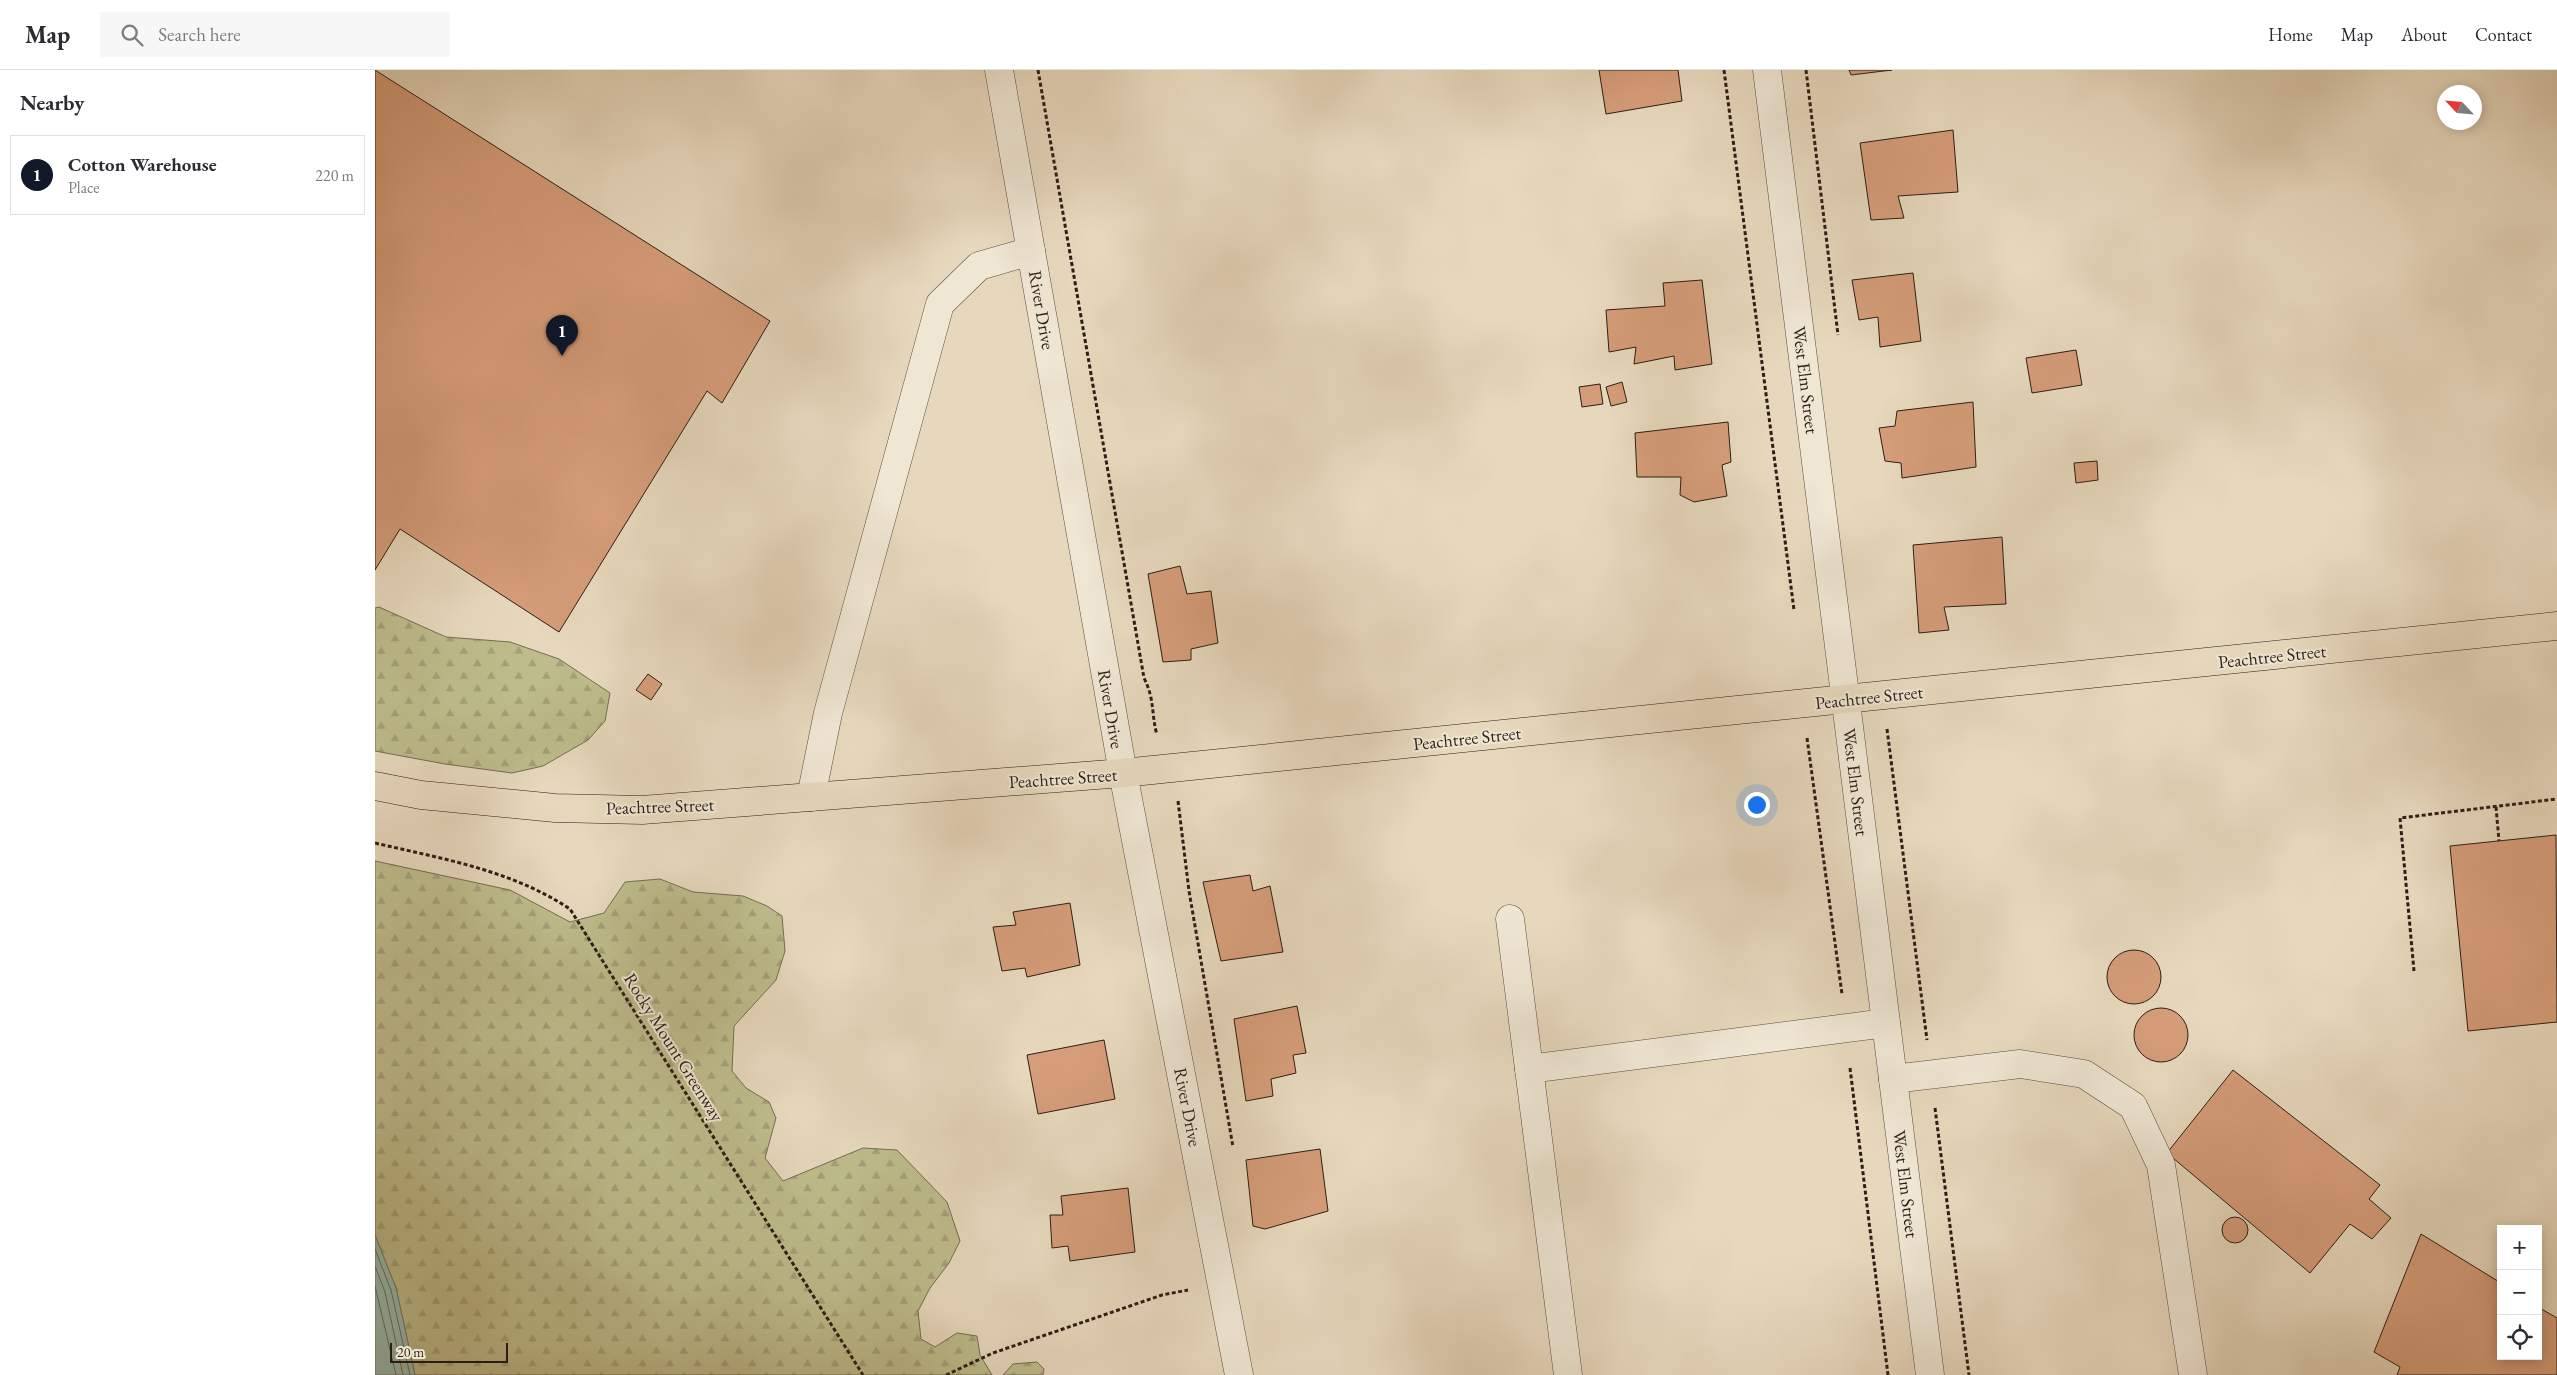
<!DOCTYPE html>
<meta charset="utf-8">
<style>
:root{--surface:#fff;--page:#f7f7f7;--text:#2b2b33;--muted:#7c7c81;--line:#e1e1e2;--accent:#111827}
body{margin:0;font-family:"EB Garamond",serif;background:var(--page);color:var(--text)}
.controls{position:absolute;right:15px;bottom:15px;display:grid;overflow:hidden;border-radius:0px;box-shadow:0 2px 12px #0003}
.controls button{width:45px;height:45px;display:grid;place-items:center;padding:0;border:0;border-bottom:1px solid var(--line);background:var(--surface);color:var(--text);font:25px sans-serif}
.compass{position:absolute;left:2062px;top:15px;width:45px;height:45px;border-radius:50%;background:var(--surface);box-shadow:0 2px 12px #0003;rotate:296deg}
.scale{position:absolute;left:15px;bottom:12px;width:118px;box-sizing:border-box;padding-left:5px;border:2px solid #2c1d16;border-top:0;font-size:14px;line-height:18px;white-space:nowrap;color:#2c1d16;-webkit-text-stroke:4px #efe6d4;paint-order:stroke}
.you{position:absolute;left:1381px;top:734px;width:18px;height:18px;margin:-12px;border:4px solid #fff;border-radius:50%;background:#1a73e8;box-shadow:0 0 0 8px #1a73e833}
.badge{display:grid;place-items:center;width:32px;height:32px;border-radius:50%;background:var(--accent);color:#fff;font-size:16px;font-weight:700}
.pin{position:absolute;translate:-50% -41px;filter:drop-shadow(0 1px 2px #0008)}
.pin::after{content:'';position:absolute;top:26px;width:18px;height:15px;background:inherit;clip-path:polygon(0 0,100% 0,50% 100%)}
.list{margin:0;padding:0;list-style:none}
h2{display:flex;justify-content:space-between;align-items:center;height:65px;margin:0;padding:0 20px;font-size:21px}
h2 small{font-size:16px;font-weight:400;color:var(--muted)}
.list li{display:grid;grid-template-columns:32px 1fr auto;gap:15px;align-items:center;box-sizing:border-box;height:80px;margin:0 10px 10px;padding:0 10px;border:1px solid var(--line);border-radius:0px}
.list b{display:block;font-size:19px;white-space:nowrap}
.list p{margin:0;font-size:16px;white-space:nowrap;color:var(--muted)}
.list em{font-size:16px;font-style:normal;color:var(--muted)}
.icon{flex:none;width:28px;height:28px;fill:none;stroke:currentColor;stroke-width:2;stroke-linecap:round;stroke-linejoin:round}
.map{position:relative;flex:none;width:2182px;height:1305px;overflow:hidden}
header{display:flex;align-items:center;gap:30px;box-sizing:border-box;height:70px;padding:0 25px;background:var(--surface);border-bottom:1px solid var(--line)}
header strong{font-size:24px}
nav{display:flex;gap:28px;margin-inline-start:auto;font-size:18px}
.search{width:350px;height:45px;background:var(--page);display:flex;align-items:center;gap:12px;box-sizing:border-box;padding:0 18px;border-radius:0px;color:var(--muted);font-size:19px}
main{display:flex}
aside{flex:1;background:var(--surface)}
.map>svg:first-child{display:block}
.forest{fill:url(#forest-firs);stroke:#756c51}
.water{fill:#97baaf;stroke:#6c7b72}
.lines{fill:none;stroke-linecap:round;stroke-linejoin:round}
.shore{stroke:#626c62;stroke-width:1}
.building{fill:#d59d79;stroke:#2c1d16}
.minor-casing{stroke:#5b4c40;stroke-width:29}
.major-casing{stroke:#2c1d16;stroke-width:29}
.path{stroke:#2c1d16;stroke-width:3;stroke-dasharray:4 2.5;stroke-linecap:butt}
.minor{stroke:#efe6d4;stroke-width:28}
.major{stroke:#e7d8bd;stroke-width:28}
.labels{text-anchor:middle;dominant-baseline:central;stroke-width:4;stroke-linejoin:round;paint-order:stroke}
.street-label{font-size:18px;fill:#2c1d16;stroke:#efe6d4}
</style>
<header>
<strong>Map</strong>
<div class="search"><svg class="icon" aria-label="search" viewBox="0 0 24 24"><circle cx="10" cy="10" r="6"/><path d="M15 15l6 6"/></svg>Search here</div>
<nav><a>Home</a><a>Map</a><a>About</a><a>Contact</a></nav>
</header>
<main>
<aside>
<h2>Nearby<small></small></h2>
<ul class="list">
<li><span class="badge">1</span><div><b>Cotton Warehouse</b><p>Place</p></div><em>220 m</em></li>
</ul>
</aside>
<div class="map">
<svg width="2182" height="1305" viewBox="0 0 2182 1305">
<defs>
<pattern id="forest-firs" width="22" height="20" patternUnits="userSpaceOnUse" patternTransform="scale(1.25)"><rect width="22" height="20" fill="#bebc8c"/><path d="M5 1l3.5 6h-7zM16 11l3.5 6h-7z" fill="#a3a178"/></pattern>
</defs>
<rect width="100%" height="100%" fill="#e7d8bd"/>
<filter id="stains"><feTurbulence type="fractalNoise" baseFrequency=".004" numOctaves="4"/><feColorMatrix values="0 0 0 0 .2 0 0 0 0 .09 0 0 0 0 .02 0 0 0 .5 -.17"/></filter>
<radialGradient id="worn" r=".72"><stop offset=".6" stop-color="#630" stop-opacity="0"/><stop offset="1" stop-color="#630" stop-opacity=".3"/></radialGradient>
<!-- forest -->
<g class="forest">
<polygon points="4,537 71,567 135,572 184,589 235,623 230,651 213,670 168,696 137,703 70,694 0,681 0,538"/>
<polygon points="0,791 135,820 195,852 229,843 250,812 285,809 318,822 368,826 392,836 407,846 410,881 401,910 359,956 357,1001 371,1018 394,1032 401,1048 390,1088 408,1111 488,1078 522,1080 572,1132 585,1171 574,1193 555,1218 543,1241 546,1269 560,1277 582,1263 602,1266 605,1285 617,1305 40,1305 21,1218 0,1165"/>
<polygon points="662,1292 669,1299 668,1305 628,1305 638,1294"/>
</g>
<!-- water -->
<polygon class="water" points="0,1165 21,1218 40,1305 0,1305"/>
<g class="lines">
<!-- shore -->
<g class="shore">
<polyline points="0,1179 16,1220 35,1305"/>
<polyline points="0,1196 10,1222 28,1305"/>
<polyline points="0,1216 21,1305"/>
</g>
</g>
<!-- building -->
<g class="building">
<polygon points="0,0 395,251 347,333 332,321 184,562 25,459 0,500"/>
<polygon points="1224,0 1303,0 1307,31 1231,44"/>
<polygon points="1474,0 1517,0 1476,5"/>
<polygon points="1578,60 1583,122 1523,126 1529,148 1496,150 1485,73"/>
<polygon points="1538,203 1546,271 1505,277 1503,247 1484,250 1477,210"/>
<polygon points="1327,210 1337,294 1300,300 1299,286 1259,294 1261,277 1234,282 1231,240 1290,236 1288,213"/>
<polygon points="1701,280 1707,315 1657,323 1651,288"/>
<polygon points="1247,312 1252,332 1236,336 1231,317"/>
<polygon points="1225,314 1228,334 1207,337 1204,317"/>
<polygon points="1598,332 1601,397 1527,408 1526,393 1510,391 1504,358 1520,356 1522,341"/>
<polygon points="1353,352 1356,392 1347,395 1352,426 1319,432 1305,425 1306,407 1262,407 1260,363"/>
<polygon points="1722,391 1723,410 1701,413 1699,393"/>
<polygon points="1627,467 1631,534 1569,537 1574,560 1544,563 1538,475"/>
<polygon points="805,496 812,524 836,521 843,573 816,579 816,590 788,592 773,504"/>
<polygon points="273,604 287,614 276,630 261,620"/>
<polygon points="2181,765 2182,952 2093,961 2075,776"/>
<polygon points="875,805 878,821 895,816 908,882 846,891 828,812"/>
<polygon points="695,833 705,895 652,907 650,898 627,901 618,857 641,855 638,842"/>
<circle cx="1759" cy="907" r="27"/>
<polygon points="922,936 931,983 918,985 921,1003 896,1009 898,1026 871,1031 859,949"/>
<circle cx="1786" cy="965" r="27"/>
<polygon points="729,970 740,1029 663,1044 652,985"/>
<polygon points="1858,1000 2005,1115 1994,1129 2016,1148 1997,1169 1975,1154 1935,1203 1792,1083"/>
<polygon points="945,1079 953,1141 890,1159 878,1156 871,1090"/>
<polygon points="753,1118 760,1182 695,1191 693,1176 677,1178 675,1145 688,1145 686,1126"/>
<circle cx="1860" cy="1160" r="13"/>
<polygon points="2046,1164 2126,1213 2126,1286 2163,1286 2163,1237 2182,1248 2182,1305 2022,1305 2025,1297 1999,1282"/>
</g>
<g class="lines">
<!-- minor casing -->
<g class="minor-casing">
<g id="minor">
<polyline points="624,0 748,703 864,1305"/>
<polyline points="1392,0 1555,1305"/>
<polyline points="436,727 453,643 565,234 604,196 656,181"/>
<polyline points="1135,849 1193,1305"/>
<polyline points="1154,999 1511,953"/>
<polyline points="1518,1009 1645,994 1709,1004 1758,1036 1786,1095 1818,1305"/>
</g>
</g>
<!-- major casing -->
<g class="major-casing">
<polyline id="major" points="0,716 46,725 180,738 267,740 748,703 2182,556"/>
</g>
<!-- path -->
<g class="path">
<path d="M663 0 769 608C780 630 776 643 782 665"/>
<polyline points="1349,0 1419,540"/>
<polyline points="1431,0 1463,265"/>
<polyline points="1512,659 1552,970"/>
<polyline points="1432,668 1467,924"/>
<polyline points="803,731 814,821 858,1077"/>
<polyline points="2121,737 2124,771"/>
<path d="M0 773C68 789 136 800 195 839L488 1305"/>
<polyline points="2039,901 2025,748 2182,729"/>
<polyline points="1475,998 1513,1305"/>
<polyline points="1560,1038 1594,1305"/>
<polyline points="571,1305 618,1283 787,1225 813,1220"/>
</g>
<!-- minor -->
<use href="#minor" class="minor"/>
<!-- major -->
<use href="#major" class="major"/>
</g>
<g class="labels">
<!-- street labels -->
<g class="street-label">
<text transform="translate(667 240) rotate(80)">River Drive</text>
<text transform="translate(1431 310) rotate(83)">West Elm Street</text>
<text transform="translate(1897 586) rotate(-6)">Peachtree Street</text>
<text transform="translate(1494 627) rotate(-6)">Peachtree Street</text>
<text transform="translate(736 639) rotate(80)">River Drive</text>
<text transform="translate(1092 668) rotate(-6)">Peachtree Street</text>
<text transform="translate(688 708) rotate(-4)">Peachtree Street</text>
<text transform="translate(1481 712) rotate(83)">West Elm Street</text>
<text transform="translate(285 736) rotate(-2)">Peachtree Street</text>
<text transform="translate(299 977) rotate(58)">Rocky Mount Greenway</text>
<text transform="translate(813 1037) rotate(79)">River Drive</text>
<text transform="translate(1531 1114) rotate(83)">West Elm Street</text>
</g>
</g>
<rect width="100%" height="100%" filter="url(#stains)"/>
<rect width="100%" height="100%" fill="url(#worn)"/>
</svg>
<div class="controls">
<button>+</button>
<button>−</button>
<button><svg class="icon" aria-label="locate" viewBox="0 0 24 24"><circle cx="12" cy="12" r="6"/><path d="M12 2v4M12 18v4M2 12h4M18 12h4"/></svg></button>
</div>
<svg class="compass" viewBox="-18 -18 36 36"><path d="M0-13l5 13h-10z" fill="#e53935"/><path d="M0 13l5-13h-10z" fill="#7c7c81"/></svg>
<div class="scale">20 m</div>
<div class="you"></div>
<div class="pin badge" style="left:187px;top:286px">1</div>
</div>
</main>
